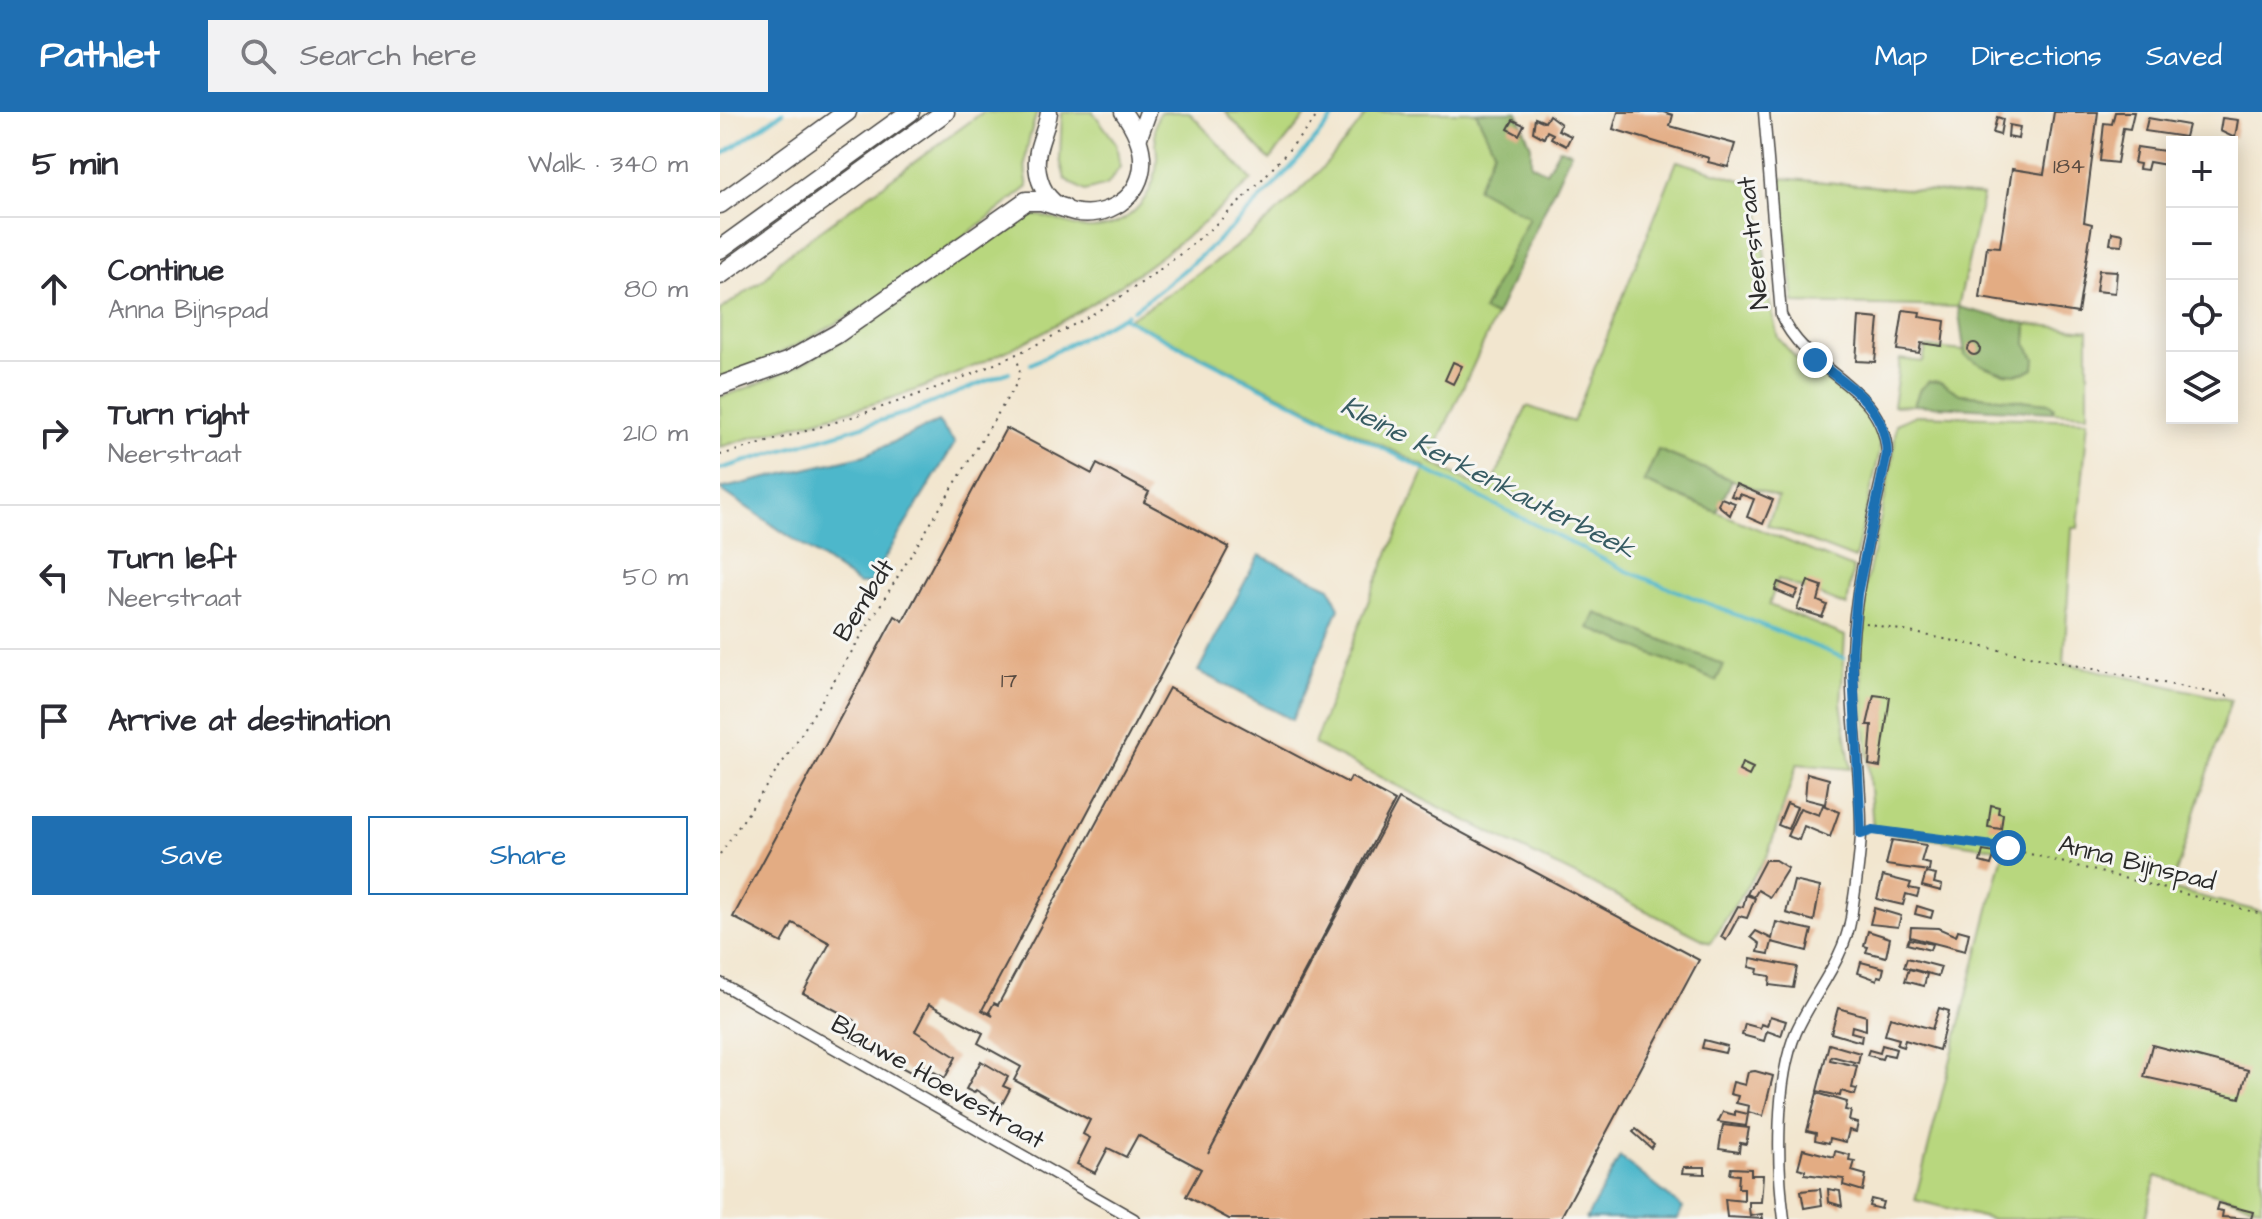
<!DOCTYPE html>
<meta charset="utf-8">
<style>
:root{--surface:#fff;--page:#f2f2f3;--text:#2b2b33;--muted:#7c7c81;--line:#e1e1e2;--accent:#1f6fb2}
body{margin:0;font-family:"Architects Daughter",sans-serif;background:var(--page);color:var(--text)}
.controls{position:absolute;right:24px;top:24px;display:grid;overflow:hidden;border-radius:0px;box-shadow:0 4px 20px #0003}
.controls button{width:72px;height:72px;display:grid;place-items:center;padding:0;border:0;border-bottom:2px solid var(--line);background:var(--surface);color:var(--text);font:40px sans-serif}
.stop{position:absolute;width:24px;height:24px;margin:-18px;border:6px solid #1f6fb2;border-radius:50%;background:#fff}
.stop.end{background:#1f6fb2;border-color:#fff;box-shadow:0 2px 8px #0008}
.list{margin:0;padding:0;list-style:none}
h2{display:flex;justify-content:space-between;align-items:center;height:104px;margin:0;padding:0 32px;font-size:34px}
h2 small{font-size:26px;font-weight:400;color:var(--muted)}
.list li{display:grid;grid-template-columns:52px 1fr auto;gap:24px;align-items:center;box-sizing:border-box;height:144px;padding:0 32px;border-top:2px solid var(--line)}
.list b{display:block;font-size:30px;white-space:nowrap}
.list p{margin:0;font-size:26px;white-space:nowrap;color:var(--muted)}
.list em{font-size:26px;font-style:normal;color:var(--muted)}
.actions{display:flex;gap:16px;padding:24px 32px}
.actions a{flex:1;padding:18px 0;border:2px solid var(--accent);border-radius:0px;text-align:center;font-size:28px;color:var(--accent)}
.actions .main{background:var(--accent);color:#fff}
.icon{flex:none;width:44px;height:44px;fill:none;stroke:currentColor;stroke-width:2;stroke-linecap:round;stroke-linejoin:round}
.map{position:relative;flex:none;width:1542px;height:1107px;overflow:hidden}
header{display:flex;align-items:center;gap:48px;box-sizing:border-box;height:112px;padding:0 40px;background:var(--accent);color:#fff}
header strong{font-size:38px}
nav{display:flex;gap:44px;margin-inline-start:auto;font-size:28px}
.search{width:560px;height:72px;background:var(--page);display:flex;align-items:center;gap:20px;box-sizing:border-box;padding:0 28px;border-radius:0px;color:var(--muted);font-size:30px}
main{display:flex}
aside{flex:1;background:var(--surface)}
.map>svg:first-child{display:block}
.green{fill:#b8d77e;stroke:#728154;stroke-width:2;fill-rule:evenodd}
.forest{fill:#92b86d;stroke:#5e724c;stroke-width:2}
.water{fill:#4db7cb;stroke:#3c717b;stroke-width:2}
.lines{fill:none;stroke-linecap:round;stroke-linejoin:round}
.stream{stroke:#4db7cb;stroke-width:4}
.building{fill:#e3ac83}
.minor-casing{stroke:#494744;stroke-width:13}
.trunk-casing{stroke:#494744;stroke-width:19}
.motorway-casing{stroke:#494744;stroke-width:21}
.path{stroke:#494744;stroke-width:2;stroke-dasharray:2 6;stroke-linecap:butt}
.minor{stroke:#fff;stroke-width:10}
.trunk{stroke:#fff;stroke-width:16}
.motorway{stroke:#fff;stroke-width:18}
.route{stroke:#1f6fb2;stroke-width:10}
.labels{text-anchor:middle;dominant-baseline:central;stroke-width:6;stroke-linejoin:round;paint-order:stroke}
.number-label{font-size:22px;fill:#594b41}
.street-label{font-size:26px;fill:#2b2b2b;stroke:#f6f6f2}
.water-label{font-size:28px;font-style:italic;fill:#375c63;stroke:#f6f6f2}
</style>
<header>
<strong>Pathlet</strong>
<div class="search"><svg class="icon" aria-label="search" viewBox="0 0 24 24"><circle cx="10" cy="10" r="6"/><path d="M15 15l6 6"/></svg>Search here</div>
<nav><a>Map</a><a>Directions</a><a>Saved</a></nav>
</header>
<main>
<aside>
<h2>5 min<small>Walk · 340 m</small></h2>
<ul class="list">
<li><svg class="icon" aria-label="ahead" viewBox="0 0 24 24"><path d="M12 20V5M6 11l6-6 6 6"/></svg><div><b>Continue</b><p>Anna Bijnspad</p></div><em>80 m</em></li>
<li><svg class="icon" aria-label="right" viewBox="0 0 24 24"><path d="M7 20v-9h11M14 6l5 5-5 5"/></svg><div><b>Turn right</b><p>Neerstraat</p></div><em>210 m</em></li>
<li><svg class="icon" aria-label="left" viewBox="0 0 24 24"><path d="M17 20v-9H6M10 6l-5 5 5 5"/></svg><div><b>Turn left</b><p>Neerstraat</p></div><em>50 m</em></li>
<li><svg class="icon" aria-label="arrive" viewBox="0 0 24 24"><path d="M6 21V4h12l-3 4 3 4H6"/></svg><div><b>Arrive at destination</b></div></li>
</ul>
<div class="actions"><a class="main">Save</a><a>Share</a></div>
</aside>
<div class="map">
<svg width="1542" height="1107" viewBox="0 0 1542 1107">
<rect width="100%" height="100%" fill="#f6f6f2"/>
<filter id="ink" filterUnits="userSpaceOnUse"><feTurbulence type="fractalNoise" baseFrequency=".0125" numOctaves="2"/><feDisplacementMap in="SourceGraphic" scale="16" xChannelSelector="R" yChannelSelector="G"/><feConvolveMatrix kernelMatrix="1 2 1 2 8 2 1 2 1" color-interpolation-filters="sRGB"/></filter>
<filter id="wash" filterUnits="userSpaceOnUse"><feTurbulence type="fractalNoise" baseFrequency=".006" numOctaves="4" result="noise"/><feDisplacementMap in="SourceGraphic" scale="32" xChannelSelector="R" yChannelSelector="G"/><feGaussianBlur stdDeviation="1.8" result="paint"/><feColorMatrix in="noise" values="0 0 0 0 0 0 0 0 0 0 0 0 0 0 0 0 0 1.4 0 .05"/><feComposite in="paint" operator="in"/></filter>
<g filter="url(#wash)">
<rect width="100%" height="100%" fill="#f2e6cf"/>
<!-- green -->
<g class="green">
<path d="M263 0H317C309 27 301 47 308 75 213 150 114 226 0 266V198L45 167 60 148Z"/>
<polygon points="342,0 373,0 396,31 400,55 387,73 365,79 345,67 340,47"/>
<path d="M440 0H469L532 68C432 161 322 232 193 279 130 301 64 315 0 335V285C110 252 197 178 289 111 329 90 344 122 383 115 415 109 436 79 437 48 438 30 430 18 440 0Z"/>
<polygon points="505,0 589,0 550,48"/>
<path d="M648 0H756L809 105 763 199 776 204 709 349 769 380 807 294 853 310 957 49 1038 73 1049 187 1058 226 1075 245 1147 299 1158 316 1160 339 1135 447 1047 413 1058 386 938 338 924 370 1133 456 1127 494 1058 467 1049 493 1125 524 1121 591 1131 657 1077 652 1048 742 990 831 594 632 655 472 706 355 408 207C500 153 586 87 648 0ZM877 502 1003 553 996 569 870 516Z"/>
<polygon points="1060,66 1263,84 1238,195 1074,191"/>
<polygon points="1307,212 1368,218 1368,302 1332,300 1333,296 1328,291 1240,282 1220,270 1209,269 1200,277 1194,293 1173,294 1180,247 1203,250 1206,235 1243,239 1255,250 1306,232"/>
<polygon points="1196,303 1368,308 1358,416 1352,416 1344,551 1511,588 1451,777 1542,800 1542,1096 1436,1064 1425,1107 1270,1107 1195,1088 1284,738 1153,718 1138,510 1173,348 1176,312"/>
</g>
<!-- forest -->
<g class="forest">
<polygon points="756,0 797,0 811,34 811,52 826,60 839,37 851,40 776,204 763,199 809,105 757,76 774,38"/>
<path d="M1238 195 1307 212 1306 232 1315 246 1314 257C1290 269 1266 256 1245 244Z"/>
<polygon points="1209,269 1220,270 1240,282 1329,291 1334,296 1332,300 1194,293 1200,277"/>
<polygon points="938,338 1012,368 997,400 924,370"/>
<polygon points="876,501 1004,553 996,569 869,516"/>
</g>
<!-- water -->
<g class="water">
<polygon points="218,310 235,331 149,472 139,472 0,377 145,343"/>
<polygon points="539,443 610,475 619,496 572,608 478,559"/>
<polygon points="900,1045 963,1096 957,1107 866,1107"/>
</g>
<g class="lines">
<!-- stream -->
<g class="stream">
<polyline points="0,44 63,0"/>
<path d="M413 198C491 141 558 75 618 0"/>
<polyline points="402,205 907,459 1124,546"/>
<polyline points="311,252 407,202"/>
<polyline points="0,357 189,300 289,260"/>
</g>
</g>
<g id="blocks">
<!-- building -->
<g class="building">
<polygon points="898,0 943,0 953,3 950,14 1015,32 1008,55 988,50 989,46 893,17"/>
<polygon points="1334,0 1378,0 1364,110 1372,112 1358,201 1260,186 1267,134 1280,135 1292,57 1324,62"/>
<polygon points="1395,0 1414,0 1410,17 1403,16 1397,51 1380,49 1384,11 1392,12"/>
<polygon points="829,3 841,12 838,18 851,24 846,34 831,26 833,22 827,19 824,26 813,20 815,6 825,10"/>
<polygon points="1277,5 1283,7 1280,23 1273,21"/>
<polygon points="1428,6 1468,13 1465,25 1425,19"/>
<polygon points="1502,6 1518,8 1515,26 1500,19"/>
<polygon points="793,8 804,13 799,23 788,17"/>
<polygon points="1289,13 1300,15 1298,27 1288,25"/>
<polygon points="1417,35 1452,40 1452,54 1429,50 1427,58 1419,57 1420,52 1414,51"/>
<polygon points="1392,120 1403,122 1402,133 1390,132"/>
<polygon points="1379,158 1397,159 1395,181 1376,179"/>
<polygon points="1183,198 1200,200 1199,205 1225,209 1222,234 1201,231 1199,241 1177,238"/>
<polygon points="1139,205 1159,207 1155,250 1136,249"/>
<circle cx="1254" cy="237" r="6"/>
<polygon points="733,250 742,254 733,272 725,268"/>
<polygon points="286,316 372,362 377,352 429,380 424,390 509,435 262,898 273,904 269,900 274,891 278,893 449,576 628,671 631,665 675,689 488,1042 679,687 979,848 840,1107 509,1107 466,1084 481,1057 418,1023 406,1045 388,1036 375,1061 357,1052 370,1026 363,1022 370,1008 294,968 301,955 258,931 263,921 209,892 195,919 236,945 225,966 201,953 196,963 125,925 134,908 83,881 110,831 73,811 62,831 13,805 175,504 183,509"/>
<polygon points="1016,372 1053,388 1043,412 1027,405 1034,387 1020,382 1019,386 1011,384"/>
<polygon points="1001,386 1015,391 1010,403 998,393"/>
<polygon points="1088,469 1102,474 1098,489 1107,493 1102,505 1077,497"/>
<polygon points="1058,470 1078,478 1074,486 1055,478"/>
<polygon points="1154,583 1170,585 1160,655 1149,653 1152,613 1147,613"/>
<polygon points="1022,651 1033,656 1029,664 1019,659"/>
<polygon points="1087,661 1109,667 1105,692 1085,687"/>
<polygon points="1067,691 1077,695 1068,717 1058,713"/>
<polygon points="1103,693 1119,700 1110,725 1084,714 1079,728 1067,724 1080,696 1099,703"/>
<polygon points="1271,693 1279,695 1278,701 1283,702 1281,717 1268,715"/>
<polygon points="1172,728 1206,733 1201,750 1210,752 1209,759 1166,753"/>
<polygon points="1263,739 1275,741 1271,753 1260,750"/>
<polygon points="1045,748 1055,748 1068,756 1050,785 1038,778 1034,785 1027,782"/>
<polygon points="1206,761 1216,763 1214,771 1222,773 1221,779 1202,774"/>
<polygon points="1163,764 1191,771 1189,776 1199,778 1197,785 1186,782 1183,793 1157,787"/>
<polygon points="1074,769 1100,775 1094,809 1066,801"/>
<polygon points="1026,783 1035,786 1027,806 1019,804 1006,828 1001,825 1018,794 1023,795"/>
<polygon points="1197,794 1213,799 1211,806 1195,802"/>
<polygon points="1154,796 1181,804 1178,815 1150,812"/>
<polygon points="1056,810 1092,818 1087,839 1052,830 1049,842 1038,840 1040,832 1031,825 1036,819 1052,827"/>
<polygon points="1191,815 1218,816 1236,824 1238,818 1249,821 1245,839 1190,825"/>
<polygon points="1148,819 1170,826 1166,845 1146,840 1148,835 1144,834"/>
<polygon points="1189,827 1212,832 1210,838 1187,832"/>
<polygon points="1031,846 1077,855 1073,876 1049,873 1050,864 1037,862 1038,857 1029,855"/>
<polygon points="1187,846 1221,855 1218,864 1184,855"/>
<polygon points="1141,850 1164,856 1162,865 1158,864 1157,868 1138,861"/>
<polygon points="1189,857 1207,862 1204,874 1185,869"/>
<polygon points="1118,896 1146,904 1146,918 1132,914 1131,920 1142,923 1141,930 1111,921"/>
<polygon points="1219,896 1229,899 1219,938 1185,928 1183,935 1177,933 1179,927 1165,923 1170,905 1212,917"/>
<polygon points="1050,904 1066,909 1061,924 1047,919 1044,929 1022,923 1025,912 1040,916 1041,912 1047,914"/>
<polygon points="984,928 1007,934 1005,941 982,936"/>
<polygon points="1109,932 1140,941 1138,951 1111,944 1110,948 1137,954 1132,976 1137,977 1135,983 1121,979 1120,984 1097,979"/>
<polygon points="1162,933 1176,937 1174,944 1164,942 1162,947 1147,943 1149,938 1160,941"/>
<polygon points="1432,933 1528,958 1520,986 1424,965"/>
<polygon points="261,949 288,965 283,974 290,977 281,994 256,978 254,981 246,977"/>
<polygon points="1035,959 1053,964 1043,1004 1028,1000 1029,994 1016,991 1018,984 1010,982 1013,970 1025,973 1028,960"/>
<polygon points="1097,981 1127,990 1125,998 1131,999 1129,1009 1138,1011 1136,1020 1129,1018 1126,1030 1110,1026 1109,1031 1095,1028 1096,1021 1087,1019"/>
<polygon points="1015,999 1028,1002 1026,1014 998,1010 1003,1000 1015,1003"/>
<polygon points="1003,1013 1029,1016 1026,1032 1020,1031 1019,1040 999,1037"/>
<polygon points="916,1017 934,1032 931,1036 913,1020"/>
<polygon points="1083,1037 1114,1045 1115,1039 1130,1043 1129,1048 1135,1049 1132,1059 1146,1063 1143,1079 1123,1073 1124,1067 1085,1062 1085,1058 1078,1056"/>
<polygon points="964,1055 985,1055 985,1062 963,1061"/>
<polygon points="1011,1056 1031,1057 1031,1063 1043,1063 1041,1090 1029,1090 1029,1095 1030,1104 1042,1102 1043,1107 1007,1105 1005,1087 1024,1089 1024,1076 1018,1076 1019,1063 1010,1062"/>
<polygon points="1100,1077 1102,1093 1084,1096 1081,1079"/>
<polygon points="1108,1077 1120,1079 1122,1094 1109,1090"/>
<polygon points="1151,1087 1163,1090 1161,1097 1149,1094"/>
<polygon points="1498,1091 1533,1100 1531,1107 1502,1105 1503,1099 1496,1098"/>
</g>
</g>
</g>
<g filter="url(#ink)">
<use href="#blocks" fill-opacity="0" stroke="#494744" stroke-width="2"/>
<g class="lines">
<!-- minor casing -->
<g class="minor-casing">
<g id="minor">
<path d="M1044 0 1061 203C1088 264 1164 272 1167 342 1153 407 1135 472 1132 539 1129 600 1142 660 1141 721 1140 749 1135 778 1131 806 1124 848 1093 882 1076 920 1055 969 1057 1055 1064 1107"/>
<polyline points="0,871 414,1107"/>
</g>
</g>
<!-- trunk casing -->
<g class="trunk-casing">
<g id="trunk">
<path d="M329 0C327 18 315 35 317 54 325 142 474 98 403 0"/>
<polyline points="419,25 428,0"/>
</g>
</g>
<!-- motorway casing -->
<g class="motorway-casing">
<g id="motorway">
<polyline points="0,92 127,0"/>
<polyline points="0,137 190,0"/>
<polyline points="0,163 225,0"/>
<polyline points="0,274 67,250 117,222 306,89 321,89 344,96"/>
</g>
</g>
<!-- path -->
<g class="path">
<path d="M0 343C246 277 438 208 600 0"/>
<polyline points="1145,511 1513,585"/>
<polyline points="1153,719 1271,732 1542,802"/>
<polyline points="0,742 75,632 298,269 300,256 296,246"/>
</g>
<!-- minor -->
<use href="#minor" class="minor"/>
<!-- trunk -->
<use href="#trunk" class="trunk"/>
<!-- motorway -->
<use href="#motorway" class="motorway"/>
</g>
</g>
<g class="lines" filter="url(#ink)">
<!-- route -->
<path class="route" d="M1095 248C1131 277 1165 292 1167 342L1137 482 1132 540 1141 722 1153 718 1288 736"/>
</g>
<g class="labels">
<!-- number labels -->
<g class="number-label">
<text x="1349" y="54">184</text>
<text x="289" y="568">17</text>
</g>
<!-- street labels -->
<g class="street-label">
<text transform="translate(1033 131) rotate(-96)">Neerstraat</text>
<text transform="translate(144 488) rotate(-58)">Bembdt</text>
<text transform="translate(1417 751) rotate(14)">Anna Bijnspad</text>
<text transform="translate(218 970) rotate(30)">Blauwe Hoevestraat</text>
</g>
<!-- water labels -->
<g class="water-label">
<text transform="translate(768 366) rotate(27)">Kleine Kerkenkauterbeek</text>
</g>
</g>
</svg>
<div class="controls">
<button>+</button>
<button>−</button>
<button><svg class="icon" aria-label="locate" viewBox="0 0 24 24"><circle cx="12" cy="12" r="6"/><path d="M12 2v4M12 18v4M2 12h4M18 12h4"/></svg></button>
<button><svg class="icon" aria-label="layers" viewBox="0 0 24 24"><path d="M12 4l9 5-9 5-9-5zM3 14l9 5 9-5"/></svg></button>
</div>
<div class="stop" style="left:1288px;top:736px"></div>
<div class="stop end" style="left:1095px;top:248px"></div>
</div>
</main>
